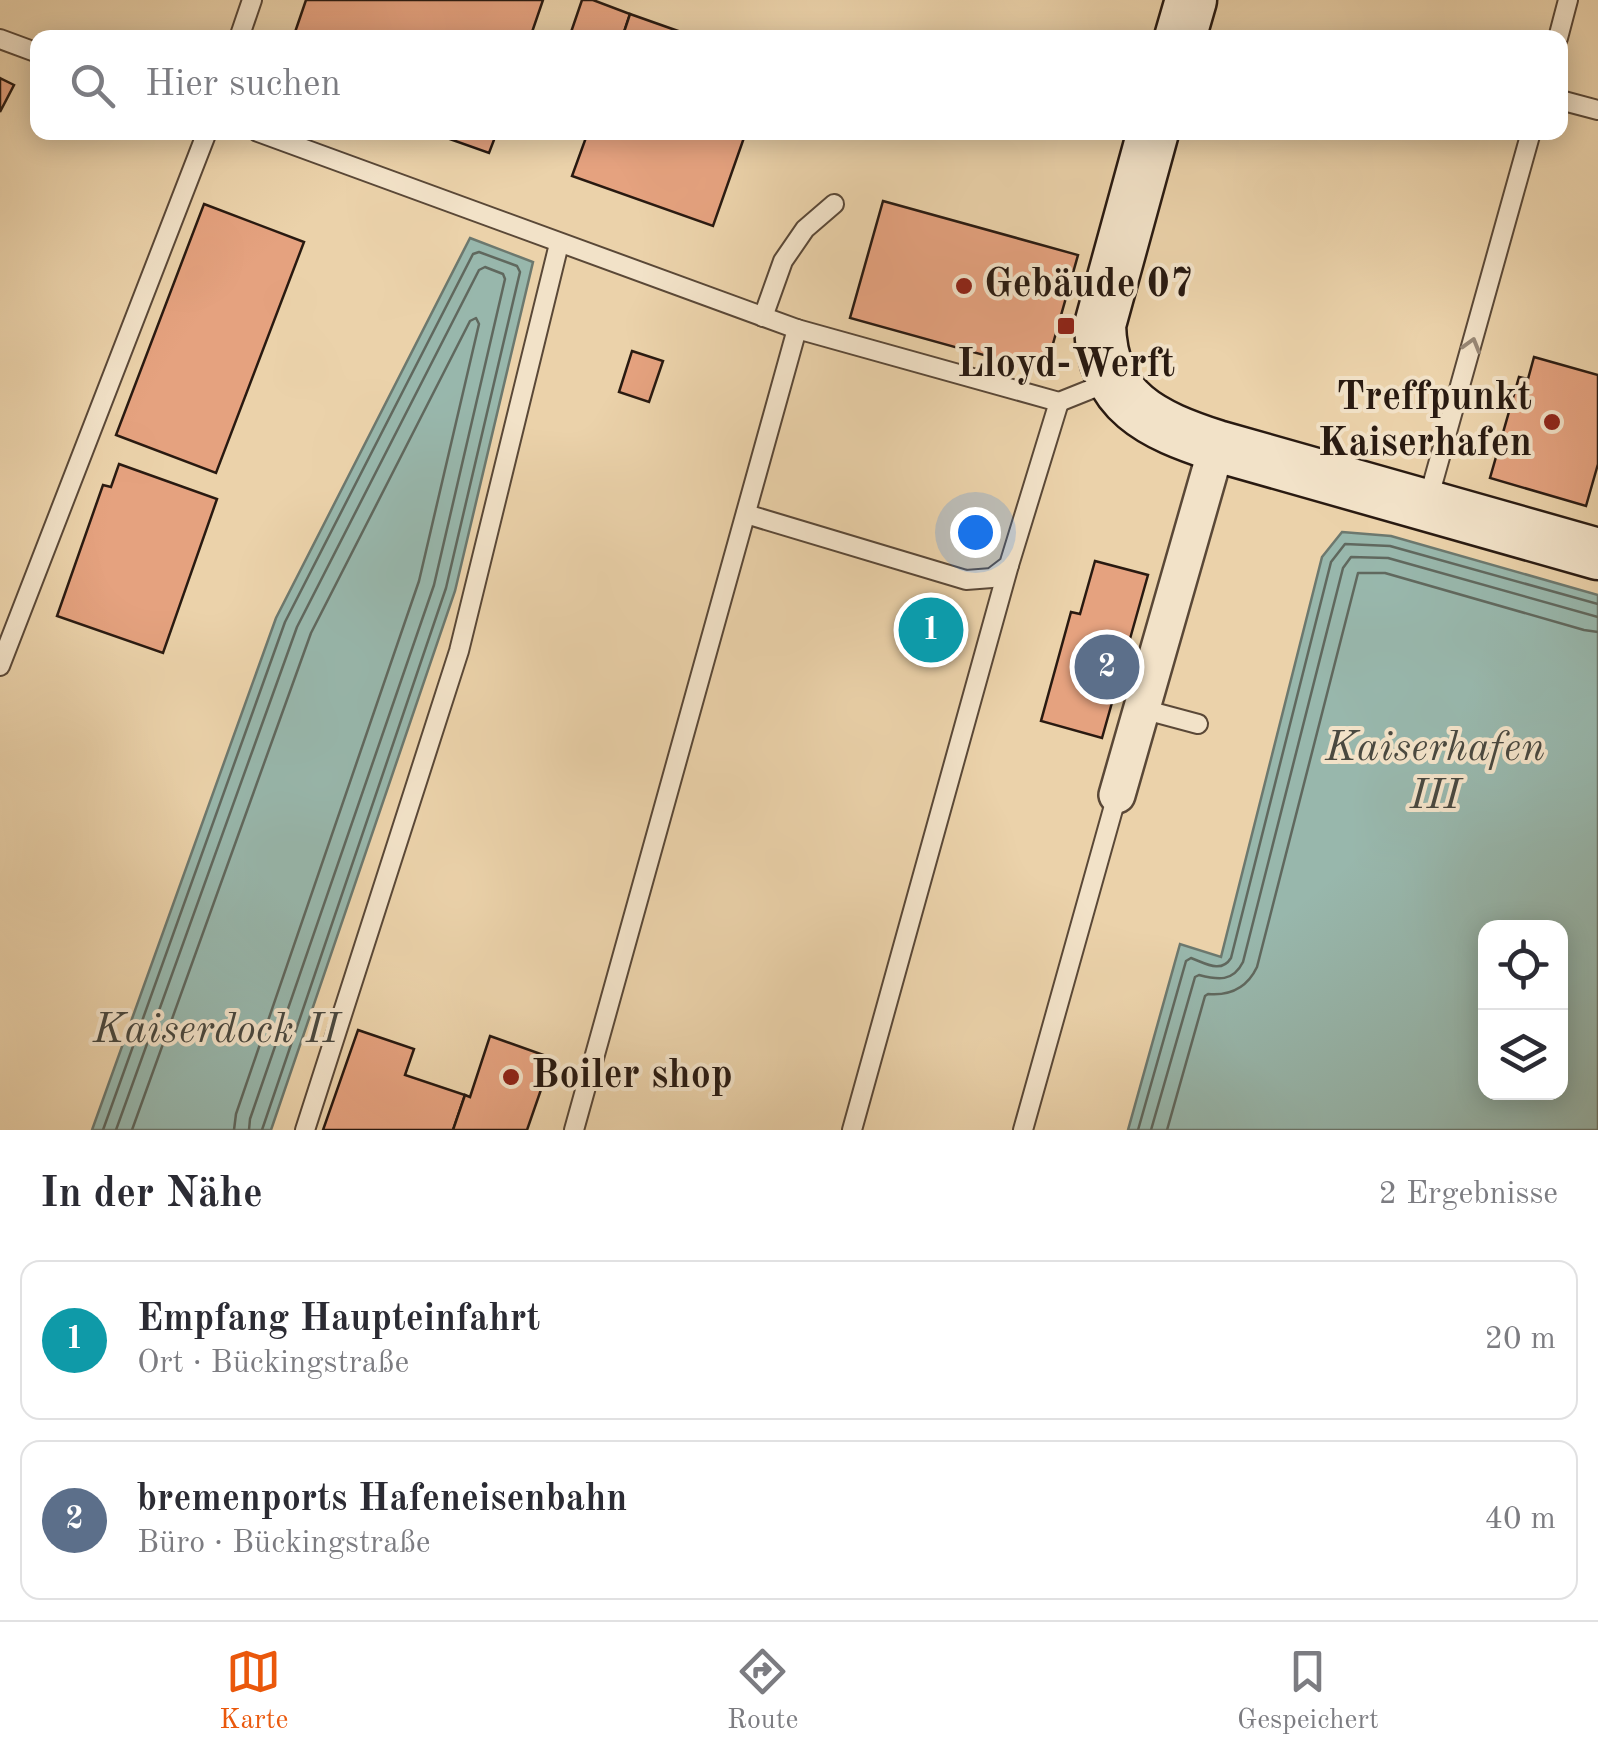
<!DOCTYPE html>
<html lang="de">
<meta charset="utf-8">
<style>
:root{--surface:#fff;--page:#f2f2f3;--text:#2b2b33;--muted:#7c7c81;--line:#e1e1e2;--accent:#ea580c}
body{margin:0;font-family:"Old Standard TT",serif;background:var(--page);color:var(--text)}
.controls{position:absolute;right:30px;bottom:30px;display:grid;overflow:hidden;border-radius:20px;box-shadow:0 5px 25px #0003}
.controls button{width:90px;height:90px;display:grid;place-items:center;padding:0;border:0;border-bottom:2px solid var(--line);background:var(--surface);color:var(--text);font:50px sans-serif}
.you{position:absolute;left:975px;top:532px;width:35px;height:35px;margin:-25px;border:8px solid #fff;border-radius:50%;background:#1a73e8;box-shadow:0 0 0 15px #1a73e833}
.badge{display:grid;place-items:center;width:65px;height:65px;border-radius:50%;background:var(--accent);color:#fff;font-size:32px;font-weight:700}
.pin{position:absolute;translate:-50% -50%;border:5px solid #fff;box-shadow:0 2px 10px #0006}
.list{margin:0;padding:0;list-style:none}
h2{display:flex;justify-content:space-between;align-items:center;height:130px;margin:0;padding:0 40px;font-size:42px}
h2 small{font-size:32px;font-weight:400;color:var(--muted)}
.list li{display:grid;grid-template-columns:65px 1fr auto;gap:30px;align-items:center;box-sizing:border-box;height:160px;margin:0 20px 20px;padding:0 20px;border:2px solid var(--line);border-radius:20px}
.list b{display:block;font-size:38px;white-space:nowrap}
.list p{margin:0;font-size:32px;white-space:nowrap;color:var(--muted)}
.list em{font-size:32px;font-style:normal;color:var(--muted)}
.icon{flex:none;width:55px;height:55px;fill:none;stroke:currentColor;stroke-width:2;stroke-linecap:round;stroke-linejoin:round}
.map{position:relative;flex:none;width:1598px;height:1130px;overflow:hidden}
.search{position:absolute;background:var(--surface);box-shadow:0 5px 25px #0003;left:30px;right:30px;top:30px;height:110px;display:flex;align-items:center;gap:25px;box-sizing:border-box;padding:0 35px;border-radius:20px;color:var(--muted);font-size:38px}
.sheet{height:490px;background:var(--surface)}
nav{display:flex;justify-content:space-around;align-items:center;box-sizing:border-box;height:140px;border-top:2px solid var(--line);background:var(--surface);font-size:28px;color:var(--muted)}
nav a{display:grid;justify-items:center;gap:5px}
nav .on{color:var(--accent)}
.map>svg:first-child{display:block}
.water{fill:#98b7ac;stroke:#6c786e;stroke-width:2.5;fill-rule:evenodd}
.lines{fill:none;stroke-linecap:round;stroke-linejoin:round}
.shore{stroke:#60685e;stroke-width:2.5}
.building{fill:#e5a27f;stroke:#291a11;stroke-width:2.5}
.service-casing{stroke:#5a4837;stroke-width:22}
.minor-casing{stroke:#5a4837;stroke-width:40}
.secondary-casing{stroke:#291a11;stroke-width:55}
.service{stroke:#f2e2c8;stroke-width:18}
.minor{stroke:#f2e2c8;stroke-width:35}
.secondary{stroke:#f2e2c8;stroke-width:50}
.oneway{stroke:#988876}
.poi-dot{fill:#8f2418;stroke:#f2e2c8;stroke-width:4}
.labels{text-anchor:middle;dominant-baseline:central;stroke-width:8;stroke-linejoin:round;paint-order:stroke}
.poi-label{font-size:40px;font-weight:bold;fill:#291a11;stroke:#f2e2c8;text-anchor:start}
.water-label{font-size:42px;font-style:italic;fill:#4a4940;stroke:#f2e2c8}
</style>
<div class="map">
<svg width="1598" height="1130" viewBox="0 0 1598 1130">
<rect width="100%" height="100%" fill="#ebd2aa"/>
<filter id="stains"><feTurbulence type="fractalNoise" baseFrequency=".002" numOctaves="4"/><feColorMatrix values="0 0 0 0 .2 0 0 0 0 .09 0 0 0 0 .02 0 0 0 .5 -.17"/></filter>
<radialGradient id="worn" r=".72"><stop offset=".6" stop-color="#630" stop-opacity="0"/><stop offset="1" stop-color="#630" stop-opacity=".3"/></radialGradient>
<!-- water -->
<g class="water">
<polygon points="470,238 533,262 455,591 271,1130 92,1130 276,618"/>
<path d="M1342 532 1391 536 1598 595V1130H1128L1180 944 1221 957 1322 557ZM1486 928H1560V1092H1486Z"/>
</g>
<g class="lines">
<!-- shore -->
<g class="shore">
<polyline points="103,1130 285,622 473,254 479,252 517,266 520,272 446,588 262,1130"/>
<polyline points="116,1130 297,627 479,270 485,267 503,274 505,279 434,585 250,1119 249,1130"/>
<polyline points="132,1130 311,633 470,321 476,318 479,324 419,581 236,1114 234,1130"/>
<path d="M1138 1130 1186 961 1191 958C1205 963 1221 974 1231 958L1331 562 1345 544 1390 546 1598 604"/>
<path d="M1151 1130 1195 977 1199 975C1218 980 1233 982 1243 962L1343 568 1351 557 1388 558 1598 617"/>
<path d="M1167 1130 1205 996 1208 994C1231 996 1247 988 1257 967L1358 573H1385L1584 630 1598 632"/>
</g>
</g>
<!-- building -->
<g class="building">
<polygon points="306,0 543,0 530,38 293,38"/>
<polygon points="582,0 593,0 630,14 622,38 569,38"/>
<polygon points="630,14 698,38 622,38"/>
<polygon points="0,78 14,85 0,112"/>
<polygon points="430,132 497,132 489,153"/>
<polygon points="588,132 746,132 713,226 572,176"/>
<polygon points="883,201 1078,255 1045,372 850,318"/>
<polygon points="204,204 304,242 216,473 116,435"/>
<polygon points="632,351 663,361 649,402 619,392"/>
<polygon points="1534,357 1598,375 1598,464 1586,506 1490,478 1519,377 1528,379"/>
<polygon points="119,464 217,499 163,653 57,616 103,485 111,487"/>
<polygon points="1095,561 1148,575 1102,738 1041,721 1071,612 1080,614"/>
<polygon points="918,600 959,611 945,659 904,648"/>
<polygon points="358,1030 414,1049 405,1075 465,1095 453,1130 323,1130"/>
<polygon points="490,1036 552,1058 527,1130 453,1130 465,1095 470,1097"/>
</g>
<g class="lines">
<!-- service casing -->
<g class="service-casing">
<g id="service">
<polyline points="239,38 252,0"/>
<polyline points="1558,38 1568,0"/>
<polyline points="0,39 38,53"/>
<polyline points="1560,100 1598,110"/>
<polyline points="258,132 797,329 1059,402 1109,382"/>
<polyline points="763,317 783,261 805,229 834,204"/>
<polyline points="1428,500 1531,132"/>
<polyline points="746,514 966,580 992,578 1009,565 1059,402"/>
<polyline points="0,666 207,132"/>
<polyline points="1142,709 1198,724"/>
<polyline points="305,1130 459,651 559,244"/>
<polyline points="574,1130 797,329"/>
<polyline points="852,1130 1009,565"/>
<polyline points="1023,1130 1117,795"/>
</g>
</g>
<!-- minor casing -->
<g class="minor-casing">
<polyline id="minor" points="1117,795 1217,446"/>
</g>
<!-- secondary casing -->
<g class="secondary-casing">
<g id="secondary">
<polyline points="1180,38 1191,0"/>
<path d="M1153 132 1100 325C1102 403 1153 425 1217 446L1598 554"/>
</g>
</g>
<!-- service -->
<use href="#service" class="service"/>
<!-- minor -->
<use href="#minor" class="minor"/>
<!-- secondary -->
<use href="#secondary" class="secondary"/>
</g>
<!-- one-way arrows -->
<defs><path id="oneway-chevron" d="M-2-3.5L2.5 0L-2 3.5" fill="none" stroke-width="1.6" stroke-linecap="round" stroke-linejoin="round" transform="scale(2.5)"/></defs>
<use class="oneway" href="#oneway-chevron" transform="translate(1472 345) rotate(-74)"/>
<!-- markers -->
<g class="poi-dot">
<circle cx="964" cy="286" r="10"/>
<rect x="1056" y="316" width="20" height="20" rx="5"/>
<circle cx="1552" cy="422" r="10"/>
<circle cx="511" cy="1077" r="10"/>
</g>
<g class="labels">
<!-- poi labels -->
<g class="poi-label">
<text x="984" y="286">Gebäude 07</text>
<text x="1066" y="366" text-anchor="middle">Lloyd-Werft</text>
<text x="1532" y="399" text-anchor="end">Treffpunkt<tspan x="1532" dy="46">Kaiserhafen</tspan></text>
<text x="531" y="1077">Boiler shop</text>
</g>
<!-- water labels -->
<g class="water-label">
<text x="1435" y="749">Kaiserhafen<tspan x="1435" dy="48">III</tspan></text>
<text x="216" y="1031">Kaiserdock II</text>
</g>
</g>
<rect width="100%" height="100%" filter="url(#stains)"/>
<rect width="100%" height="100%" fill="url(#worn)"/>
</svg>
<div class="controls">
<button><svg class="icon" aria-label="locate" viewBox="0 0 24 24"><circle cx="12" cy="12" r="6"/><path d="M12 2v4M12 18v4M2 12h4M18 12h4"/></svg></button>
<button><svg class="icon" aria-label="layers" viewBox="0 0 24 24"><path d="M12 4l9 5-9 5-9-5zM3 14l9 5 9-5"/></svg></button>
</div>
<div class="you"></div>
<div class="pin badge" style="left:931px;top:630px;background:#0f9aa8">1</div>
<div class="pin badge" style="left:1107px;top:667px;background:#5c6f8a">2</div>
<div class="search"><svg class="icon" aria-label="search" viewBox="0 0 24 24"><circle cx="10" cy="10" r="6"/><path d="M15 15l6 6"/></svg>Hier suchen</div>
</div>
<section class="sheet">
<h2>In der Nähe<small>2 Ergebnisse</small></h2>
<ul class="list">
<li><span class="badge" style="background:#0f9aa8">1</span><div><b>Empfang Haupteinfahrt</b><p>Ort · Bückingstraße</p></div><em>20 m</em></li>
<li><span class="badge" style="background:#5c6f8a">2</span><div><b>bremenports Hafeneisenbahn</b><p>Büro · Bückingstraße</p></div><em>40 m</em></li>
</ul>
</section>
<nav>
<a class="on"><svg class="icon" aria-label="map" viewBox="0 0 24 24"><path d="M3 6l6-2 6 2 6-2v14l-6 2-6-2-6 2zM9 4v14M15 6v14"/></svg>Karte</a>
<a><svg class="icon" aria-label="directions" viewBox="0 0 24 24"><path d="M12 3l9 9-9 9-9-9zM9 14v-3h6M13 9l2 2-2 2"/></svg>Route</a>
<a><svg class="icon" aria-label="saved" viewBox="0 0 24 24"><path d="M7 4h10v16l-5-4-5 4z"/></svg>Gespeichert</a>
</nav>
